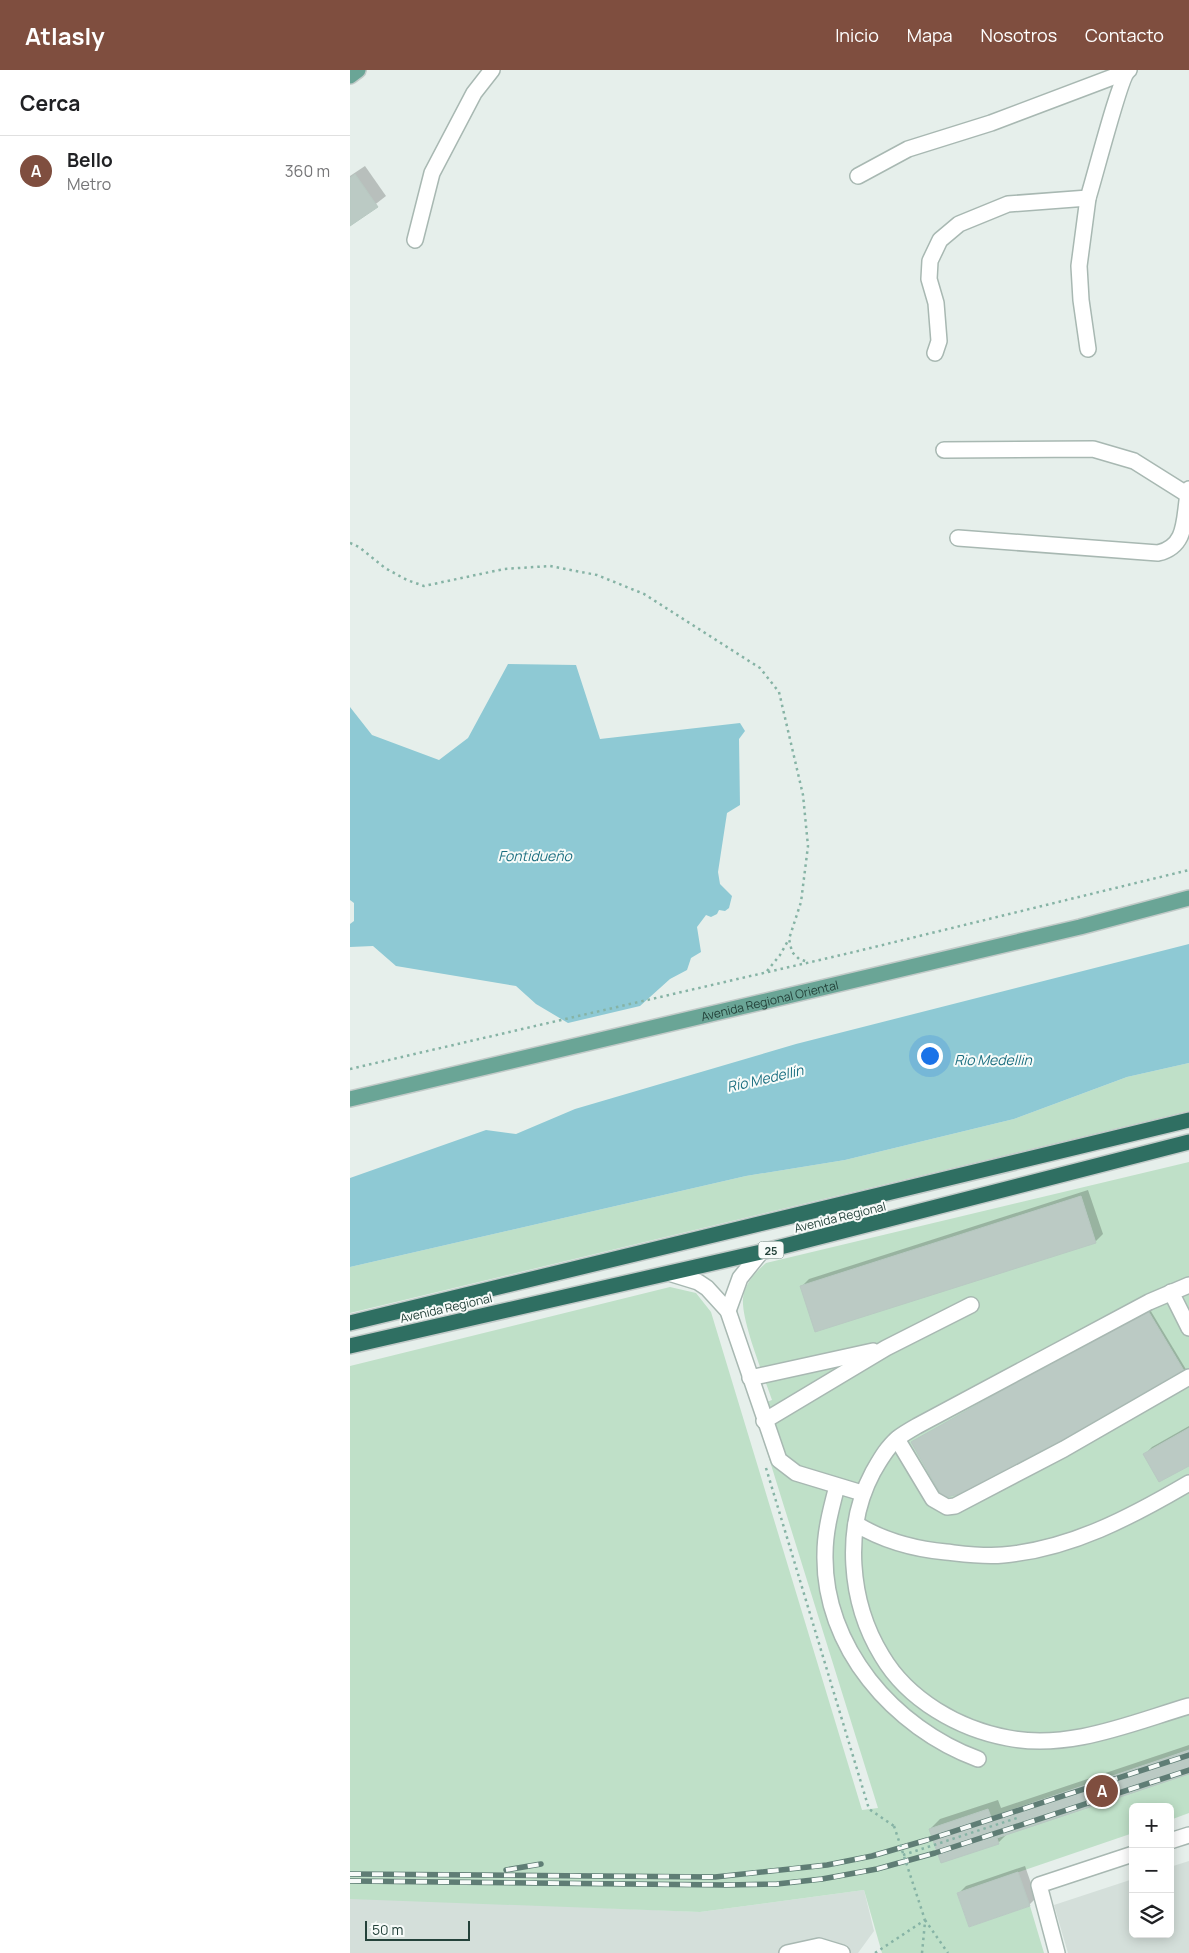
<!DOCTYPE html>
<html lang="es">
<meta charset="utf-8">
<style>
:root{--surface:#fff;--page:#f2f2f2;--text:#202124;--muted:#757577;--line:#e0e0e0;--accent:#7f4e3f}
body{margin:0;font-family:Manrope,sans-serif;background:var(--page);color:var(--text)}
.controls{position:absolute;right:15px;bottom:15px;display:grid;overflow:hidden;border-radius:8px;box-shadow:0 2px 12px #0003}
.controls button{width:45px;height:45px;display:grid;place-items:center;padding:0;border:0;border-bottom:1px solid var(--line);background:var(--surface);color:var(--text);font:25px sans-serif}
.scale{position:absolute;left:15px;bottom:12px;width:105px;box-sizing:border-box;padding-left:5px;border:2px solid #24423a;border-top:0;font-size:14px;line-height:18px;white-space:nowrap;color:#24423a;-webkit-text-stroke:4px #f7fbf9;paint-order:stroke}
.you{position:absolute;left:579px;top:985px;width:18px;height:18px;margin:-12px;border:4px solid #fff;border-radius:50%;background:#1a73e8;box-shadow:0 0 0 8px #1a73e833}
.badge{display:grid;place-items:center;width:32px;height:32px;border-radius:50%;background:var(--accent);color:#fff;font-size:16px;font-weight:700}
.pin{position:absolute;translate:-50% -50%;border:2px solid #fff;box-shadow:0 1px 5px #0006}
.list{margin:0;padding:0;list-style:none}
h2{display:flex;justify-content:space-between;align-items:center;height:65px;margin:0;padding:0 20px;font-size:21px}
h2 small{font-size:16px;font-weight:400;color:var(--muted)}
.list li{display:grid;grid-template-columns:32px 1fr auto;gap:15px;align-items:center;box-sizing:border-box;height:70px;padding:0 20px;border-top:1px solid var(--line)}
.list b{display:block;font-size:19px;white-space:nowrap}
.list p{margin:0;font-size:16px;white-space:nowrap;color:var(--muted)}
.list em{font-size:16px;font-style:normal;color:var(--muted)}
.icon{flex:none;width:28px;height:28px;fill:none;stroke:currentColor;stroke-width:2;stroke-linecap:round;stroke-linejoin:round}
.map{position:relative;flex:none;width:839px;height:1883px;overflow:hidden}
header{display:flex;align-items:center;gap:30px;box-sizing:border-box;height:70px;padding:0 25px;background:var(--accent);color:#fff}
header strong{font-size:24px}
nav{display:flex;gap:28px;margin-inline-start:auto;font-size:18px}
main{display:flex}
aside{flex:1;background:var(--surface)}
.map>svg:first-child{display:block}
.built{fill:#d4dfda}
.green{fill:#bfe0c8}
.water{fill:#8ec9d4}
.shadow{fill:#0003}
.building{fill:#bbcac4;stroke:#b8c9c2}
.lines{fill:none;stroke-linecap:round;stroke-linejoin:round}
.minor-casing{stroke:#a8b8b2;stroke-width:18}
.major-casing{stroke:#c2cac8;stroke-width:18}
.highway-casing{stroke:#c2cac8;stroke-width:18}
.path{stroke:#86b3a5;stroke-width:2.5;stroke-dasharray:2.5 4;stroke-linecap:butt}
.minor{stroke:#fff;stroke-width:15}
.major{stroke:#6aa596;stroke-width:15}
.highway{stroke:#2f6f62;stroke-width:15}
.rail-casing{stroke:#5f7d75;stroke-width:5.5}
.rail{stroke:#f7fbf9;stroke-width:4;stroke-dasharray:11;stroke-linecap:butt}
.path-bridge{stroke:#86b3a5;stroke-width:2.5;stroke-dasharray:2.5 4;stroke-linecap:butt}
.labels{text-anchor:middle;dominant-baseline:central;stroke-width:4;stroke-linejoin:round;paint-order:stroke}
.shield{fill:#f7fbf9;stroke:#637a73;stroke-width:1}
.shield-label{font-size:11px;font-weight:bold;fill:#24423a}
.street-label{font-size:12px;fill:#24423a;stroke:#f7fbf9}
.water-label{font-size:14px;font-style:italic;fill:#1c6f80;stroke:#f7fbf9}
</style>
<header>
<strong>Atlasly</strong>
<nav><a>Inicio</a><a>Mapa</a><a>Nosotros</a><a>Contacto</a></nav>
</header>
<main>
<aside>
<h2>Cerca<small></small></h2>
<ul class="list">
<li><span class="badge">A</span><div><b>Bello</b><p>Metro</p></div><em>360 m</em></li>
</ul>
</aside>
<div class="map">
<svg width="839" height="1883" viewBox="0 0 839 1883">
<rect width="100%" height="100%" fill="#e6efeb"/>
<!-- built -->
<g class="built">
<polygon points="839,1791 839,1883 718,1883 704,1835 783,1809 783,1864 820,1864 820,1797"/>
<polygon points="514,1820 524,1861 508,1883 0,1883 0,1827 350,1842"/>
</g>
<!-- green -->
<g class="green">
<polygon points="839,993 839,1041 0,1243 0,1197 396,1106 495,1090 664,1049 777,1007"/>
<path d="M839 1092V1743L820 1750V1737H783V1763L607 1823 619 1857 680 1836 694 1883H532L514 1820 350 1842 0 1829V1296L320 1217 346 1223 361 1242 512 1740 528 1738 403 1337 422 1330C414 1306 391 1251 393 1228 395 1213 405 1203 416 1193Z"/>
</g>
<!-- water -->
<g class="water">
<polygon points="158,594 226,595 250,669 390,653 395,661 389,669 390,735 377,743 368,802 370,814 382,826 379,838 375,841 369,840 367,844 361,847 356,845 347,857 351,882 341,888 337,900 320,909 290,936 218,953 186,934 166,916 46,896 23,876 0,877 0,854 4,851 4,833 0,830 0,637 22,665 89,690 118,668"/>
<polygon points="839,874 839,993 777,1007 664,1049 495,1090 396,1106 0,1197 0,1108 136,1060 166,1064 225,1039 446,974"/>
</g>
<!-- shadow -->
<g class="shadow">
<polygon points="15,96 36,126 0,154 0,106"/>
<polygon points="738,1120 753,1164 745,1172 451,1217 459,1209"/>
<polygon points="799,1238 837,1301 563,1373"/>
<polygon points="839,1356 839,1394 795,1384 802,1377"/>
<polygon points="839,1675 839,1702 657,1764 648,1773 580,1759 590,1749 648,1730 651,1738"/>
<polygon points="675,1796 686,1828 679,1835 609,1823 616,1816"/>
</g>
<!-- building -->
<g class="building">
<polygon points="5,104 28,137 0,156 0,108"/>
<polygon points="731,1126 746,1173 465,1262 450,1216"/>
<polygon points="797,1239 836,1304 630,1419 593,1428 561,1372"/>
<polygon points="839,1358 839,1396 809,1412 793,1384"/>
<polygon points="839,1680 839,1704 647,1768 649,1774 591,1793 579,1759 638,1739 641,1747"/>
<polygon points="668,1802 680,1836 619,1857 607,1823"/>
</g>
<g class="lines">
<!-- minor casing -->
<g class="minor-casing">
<g id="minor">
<polyline points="508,106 558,79 641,53 776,2"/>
<polyline points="65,170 82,103 124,23 142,0"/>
<polyline points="738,279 731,230 729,196 738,128"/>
<path d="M585 283 589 271 586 233 579 209 580 191 590 170 609 154 658 134 738 128C744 110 770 6 779 0"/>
<polyline points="594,380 743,379 784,391 838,425"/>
<path d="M608 468 808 483C839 476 833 446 839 419"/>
<polyline points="322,1204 348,1212 357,1218 378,1241 429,1390 446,1403 512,1423"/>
<path d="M839 1215 799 1232 567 1356C560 1360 553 1364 548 1368 537 1377 530 1390 523 1402 493 1458 499 1532 532 1586 558 1630 609 1659 658 1668 720 1680 781 1653 839 1636"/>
<polyline points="821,1222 839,1258"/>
<polyline points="378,1241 390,1208 411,1182"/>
<polyline points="400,1308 523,1281"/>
<polyline points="414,1351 536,1278 621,1235"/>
<polyline points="547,1369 583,1429 597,1437 605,1436 714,1379 839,1307"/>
<path d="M487 1416C481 1439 475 1461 475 1484 473 1577 544 1658 628 1689"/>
<path d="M506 1454C534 1471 564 1479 596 1482 614 1484 634 1487 653 1485 721 1479 781 1447 839 1413"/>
<polyline points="820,1771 839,1765"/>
<polyline points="437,1883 469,1876 492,1883"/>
<polyline points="707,1883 689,1815 783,1784"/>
</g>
</g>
<!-- major casing -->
<g class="major-casing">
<g id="major">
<polyline points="0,6 8,0"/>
<path id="s1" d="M0 1029 730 857 839 828"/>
</g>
</g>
<!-- highway casing -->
<g class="highway-casing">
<g id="highway">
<polyline points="0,1253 839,1050"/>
<polyline points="0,1276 411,1182 839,1072"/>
</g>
</g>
<!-- path -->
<g class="path">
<polyline points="0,473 9,477 35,498 57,510 74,516 154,499 200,496 247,505 294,524 410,598 429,622 453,725 458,776 451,832 439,869 442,882 449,889 458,892"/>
<polyline points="417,901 430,885 439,869"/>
<polyline points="0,999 504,882 839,800"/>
<polyline points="416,1398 519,1739 544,1756"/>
<polyline points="553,1785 667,1748"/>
<polyline points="575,1850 598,1883"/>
<polyline points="525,1883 575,1850"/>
<polyline points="572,1883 575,1852"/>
</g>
<!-- minor -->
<use href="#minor" class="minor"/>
<!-- major -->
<use href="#major" class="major"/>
<!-- highway -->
<use href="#highway" class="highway"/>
<!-- rail casing -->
<g class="rail-casing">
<g id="rail">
<polyline points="156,1800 191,1794"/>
<polyline points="0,1804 365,1807 477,1795 522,1786 577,1770 839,1685"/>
<polyline points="0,1811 376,1815 427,1814 472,1809 527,1799 585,1783 839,1700"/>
</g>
</g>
<!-- rail -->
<use href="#rail" class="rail"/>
<!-- path-bridge -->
<polyline class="path-bridge" points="544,1756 575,1850"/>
</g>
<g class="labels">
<!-- shield labels -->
<rect class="shield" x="408.5" y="1171.5" width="25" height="17" rx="4"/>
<g class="shield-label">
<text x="421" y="1180">25</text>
</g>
<!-- street labels -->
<g class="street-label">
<text stroke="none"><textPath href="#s1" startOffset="431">Avenida Regional Oriental</textPath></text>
<text transform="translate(490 1147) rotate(-14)">Avenida Regional</text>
<text transform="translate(96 1238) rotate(-13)">Avenida Regional</text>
</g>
<!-- water labels -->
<g class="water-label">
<text x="185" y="785">Fontidueño</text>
<text x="643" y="989">Rio Medellin</text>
<text transform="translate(415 1008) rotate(-13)">Río Medellín</text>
</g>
</g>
</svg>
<div class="controls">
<button>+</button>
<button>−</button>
<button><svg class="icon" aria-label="layers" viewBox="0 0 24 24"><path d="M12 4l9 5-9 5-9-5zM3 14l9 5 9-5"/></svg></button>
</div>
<div class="scale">50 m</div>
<div class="you"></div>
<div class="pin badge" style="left:752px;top:1721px">A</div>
</div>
</main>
